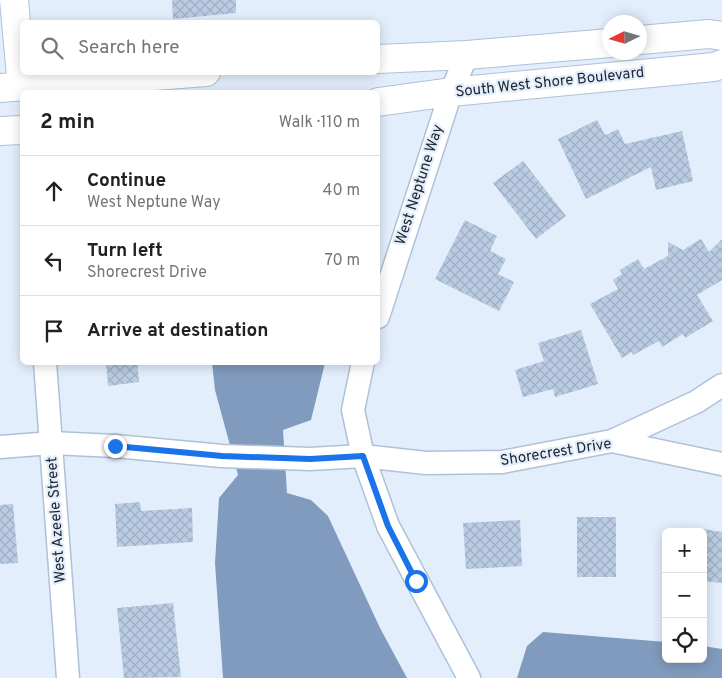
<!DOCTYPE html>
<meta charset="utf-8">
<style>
:root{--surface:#fff;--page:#f6f6f6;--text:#202124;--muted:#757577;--line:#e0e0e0}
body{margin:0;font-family:Overpass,sans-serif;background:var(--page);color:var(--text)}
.controls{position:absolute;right:15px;bottom:15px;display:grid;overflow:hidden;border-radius:8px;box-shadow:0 2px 12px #0003}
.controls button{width:45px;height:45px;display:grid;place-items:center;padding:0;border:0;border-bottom:1px solid var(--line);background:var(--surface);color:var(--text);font:25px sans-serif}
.compass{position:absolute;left:602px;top:15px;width:45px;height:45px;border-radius:50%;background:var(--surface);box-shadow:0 2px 12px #0003;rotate:265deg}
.stop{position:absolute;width:15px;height:15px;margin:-11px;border:4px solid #1a73e8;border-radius:50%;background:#fff}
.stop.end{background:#1a73e8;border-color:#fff;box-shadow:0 1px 5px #0008}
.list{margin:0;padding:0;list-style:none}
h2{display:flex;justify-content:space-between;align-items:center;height:65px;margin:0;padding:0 20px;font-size:21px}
h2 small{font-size:16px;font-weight:400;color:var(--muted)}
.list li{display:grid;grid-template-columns:32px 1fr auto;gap:15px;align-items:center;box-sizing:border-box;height:70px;padding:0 20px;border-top:1px solid var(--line)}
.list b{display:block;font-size:19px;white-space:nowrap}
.list p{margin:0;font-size:16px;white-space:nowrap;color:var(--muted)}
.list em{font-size:16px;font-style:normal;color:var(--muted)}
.icon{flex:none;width:28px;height:28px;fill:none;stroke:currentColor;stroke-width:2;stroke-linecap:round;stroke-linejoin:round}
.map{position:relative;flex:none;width:722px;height:678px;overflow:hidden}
.search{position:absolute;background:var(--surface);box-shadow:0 2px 12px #0003;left:20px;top:20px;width:360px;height:55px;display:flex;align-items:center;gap:12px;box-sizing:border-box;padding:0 18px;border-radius:8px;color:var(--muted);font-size:19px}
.panel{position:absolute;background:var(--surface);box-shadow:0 2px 12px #0003;left:20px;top:90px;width:360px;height:275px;border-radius:8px}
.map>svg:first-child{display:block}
.water{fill:#809bbd}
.building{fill:url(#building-cross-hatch)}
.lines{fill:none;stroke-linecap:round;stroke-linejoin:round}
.minor-casing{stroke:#afc1d8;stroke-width:25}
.tertiary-casing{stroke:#afc1d8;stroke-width:30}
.minor{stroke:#fff;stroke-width:22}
.tertiary{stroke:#fff;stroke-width:28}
.route{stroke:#1a73e8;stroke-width:6}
.labels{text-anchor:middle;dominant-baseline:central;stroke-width:4.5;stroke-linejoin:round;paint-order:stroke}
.street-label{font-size:15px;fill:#202730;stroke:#e3eefc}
</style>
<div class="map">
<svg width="722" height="678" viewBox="0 0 722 678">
<defs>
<pattern id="building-cross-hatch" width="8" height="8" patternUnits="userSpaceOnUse" patternTransform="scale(1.25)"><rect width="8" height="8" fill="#bacce3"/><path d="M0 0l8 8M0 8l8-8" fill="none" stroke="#a0afc3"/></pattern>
</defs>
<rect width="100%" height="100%" fill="#e3eefc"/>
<!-- water -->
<g class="water">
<polygon points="212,363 325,363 311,420 283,430 287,493 311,500 328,516 380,628 407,678 223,678 215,563 219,498 238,475 215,390"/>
<polygon points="543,632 666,642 666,659 703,659 703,646 722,649 722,678 517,678 527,646"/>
</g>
<!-- building -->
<g class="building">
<polygon points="172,0 236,0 236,13 173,19"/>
<polygon points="597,120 605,135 618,129 625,144 682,131 693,181 656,190 651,167 586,199 558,139"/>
<polygon points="523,161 566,216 536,239 493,183"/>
<polygon points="465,220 497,236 490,251 506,259 498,274 514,282 499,311 435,279"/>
<polygon points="701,239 709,252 722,239 722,280 697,295 713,321 685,338 683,334 662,347 659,341 633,355 632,352 622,358 590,304 618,289 613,280 622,274 620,270 638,259 644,269 668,256 668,242 683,250"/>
<polygon points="581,330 598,384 555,397 553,389 523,397 515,370 544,361 538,343"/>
<polygon points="106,362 137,362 139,382 108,386"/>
<polygon points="140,502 141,511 192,508 193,542 117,547 115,504"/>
<polygon points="13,504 18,563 0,564 0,505"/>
<rect x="577" y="517" width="39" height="60"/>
<polygon points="520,520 522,566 466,569 463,523"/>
<polygon points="703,529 722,532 722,583 703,581"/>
<polygon points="173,603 181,677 124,678 117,608"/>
</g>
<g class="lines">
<!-- minor casing -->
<g class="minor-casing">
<g id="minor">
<polyline points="378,317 451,92 467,55"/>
<polyline points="45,362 68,678"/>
<polyline points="363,362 353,410 363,456 388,526 469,678"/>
<polyline points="612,441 696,402 722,385"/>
<polyline points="0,447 52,443 115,446 222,456 310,459 363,456 426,463 502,462 612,441 722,464"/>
</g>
</g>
<!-- tertiary casing -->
<g class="tertiary-casing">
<g id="tertiary">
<polyline points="14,0 22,87"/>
<polyline points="640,40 709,34 722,36"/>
<polyline points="378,59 467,55 610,43"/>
<polyline points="0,88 206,72"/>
<polyline points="378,102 451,92 714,67 722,64"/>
<polyline points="0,131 22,130"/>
</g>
</g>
<!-- minor -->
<use href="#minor" class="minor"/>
<!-- tertiary -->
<use href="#tertiary" class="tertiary"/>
</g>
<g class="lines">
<!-- route -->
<polyline class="route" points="115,446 222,456 310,459 363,456 388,526 416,581"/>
</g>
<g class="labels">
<!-- street labels -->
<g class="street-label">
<text transform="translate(550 83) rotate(-6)">South West Shore Boulevard</text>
<text transform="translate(420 185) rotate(-72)">West Neptune Way</text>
<text transform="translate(556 453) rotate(-9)">Shorecrest Drive</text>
<text transform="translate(57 520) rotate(-94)">West Azeele Street</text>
</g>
</g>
</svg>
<div class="controls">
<button>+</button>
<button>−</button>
<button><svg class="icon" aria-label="locate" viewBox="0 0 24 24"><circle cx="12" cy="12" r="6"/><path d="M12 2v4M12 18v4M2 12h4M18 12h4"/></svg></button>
</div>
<svg class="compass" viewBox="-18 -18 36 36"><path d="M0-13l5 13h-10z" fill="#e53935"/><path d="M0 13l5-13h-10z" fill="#757577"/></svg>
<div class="stop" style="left:416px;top:581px"></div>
<div class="stop end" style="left:115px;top:446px"></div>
<div class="search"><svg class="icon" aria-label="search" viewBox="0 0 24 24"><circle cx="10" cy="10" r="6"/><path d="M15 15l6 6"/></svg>Search here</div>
<section class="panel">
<h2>2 min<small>Walk · 110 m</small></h2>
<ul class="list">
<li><svg class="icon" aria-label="ahead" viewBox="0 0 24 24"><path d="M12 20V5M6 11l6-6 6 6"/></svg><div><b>Continue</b><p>West Neptune Way</p></div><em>40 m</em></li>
<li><svg class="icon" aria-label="left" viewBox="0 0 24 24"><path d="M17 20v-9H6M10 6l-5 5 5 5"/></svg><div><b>Turn left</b><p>Shorecrest Drive</p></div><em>70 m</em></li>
<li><svg class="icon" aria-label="arrive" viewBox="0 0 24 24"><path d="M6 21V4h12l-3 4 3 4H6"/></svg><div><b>Arrive at destination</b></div></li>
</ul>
</section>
</div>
